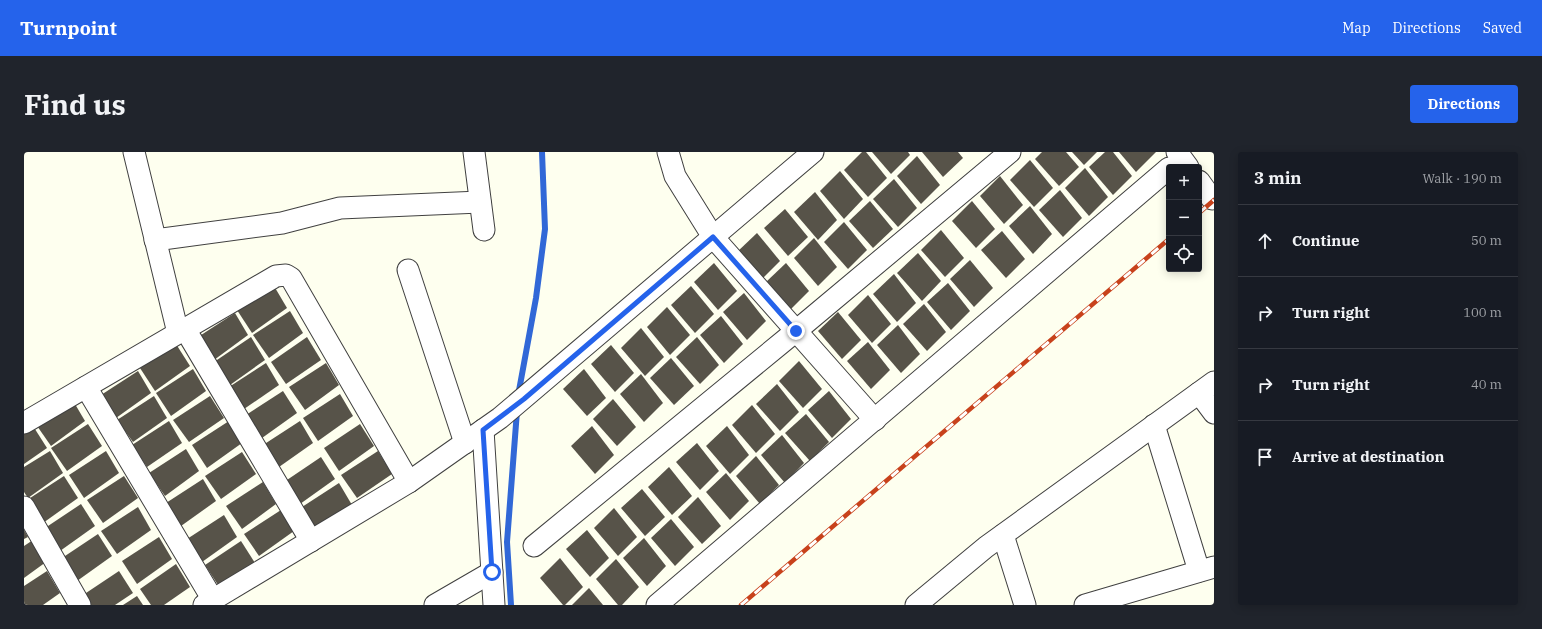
<!DOCTYPE html>
<meta charset="utf-8">
<style>
:root{--surface:#171b24;--page:#20242c;--text:#f1f3f6;--muted:#9ea1a6;--line:#363941;--accent:#2563eb}
body{margin:0;font-family:"IBM Plex Serif",serif;background:var(--page);color:var(--text)}
.controls{position:absolute;right:12px;top:12px;display:grid;overflow:hidden;border-radius:4px;box-shadow:0 2px 10px #0003}
.controls button{width:36px;height:36px;display:grid;place-items:center;padding:0;border:0;border-bottom:1px solid var(--line);background:var(--surface);color:var(--text);font:20px sans-serif}
.stop{position:absolute;width:12px;height:12px;margin:-9px;border:3px solid #2563eb;border-radius:50%;background:#fff}
.stop.end{background:#2563eb;border-color:#fff;box-shadow:0 1px 4px #0008}
.list{margin:0;padding:0;list-style:none}
h2{display:flex;justify-content:space-between;align-items:center;height:52px;margin:0;padding:0 16px;font-size:17px}
h2 small{font-size:13px;font-weight:400;color:var(--muted)}
.list li{display:grid;grid-template-columns:26px 1fr auto;gap:12px;align-items:center;box-sizing:border-box;height:72px;padding:0 16px;border-top:1px solid var(--line)}
.list b{display:block;font-size:15px;white-space:nowrap}
.list em{font-size:13px;font-style:normal;color:var(--muted)}
.icon{flex:none;width:22px;height:22px;fill:none;stroke:currentColor;stroke-width:2;stroke-linecap:round;stroke-linejoin:round}
.map{position:relative;flex:none;width:1190px;height:453px;overflow:hidden;border-radius:4px}
header{display:flex;align-items:center;gap:24px;box-sizing:border-box;height:56px;padding:0 20px;background:var(--accent);color:#fff}
header strong{font-size:19px}
nav{display:flex;gap:22px;margin-inline-start:auto;font-size:14px}
.intro{display:flex;align-items:center;justify-content:space-between;box-sizing:border-box;height:96px;padding:0 24px}
h1{margin:0;font-size:28px}
.button{padding:10px 18px;border-radius:4px;background:var(--accent);color:#fff;font-size:14px;font-weight:700}
main{display:flex;gap:24px;padding:0 24px}
aside{flex:1;background:var(--surface);border-radius:4px;box-shadow:0 2px 10px #0003}
.map>svg:first-child{display:block}
.lines{fill:none;stroke-linecap:round;stroke-linejoin:round}
.stream{stroke:#3168d7;stroke-width:6}
.building{fill:#575349}
.minor-casing{stroke:#414141;stroke-width:23}
.minor{stroke:#fff;stroke-width:21}
.rail-casing{stroke:#c8421c;stroke-width:4.5}
.rail{stroke:#fff;stroke-width:3;stroke-dasharray:9;stroke-linecap:butt}
.route{stroke:#2563eb;stroke-width:5}
</style>
<header>
<strong>Turnpoint</strong>
<nav><a>Map</a><a>Directions</a><a>Saved</a></nav>
</header>
<div class="intro"><h1>Find us</h1><a class="button">Directions</a></div>
<main>
<div class="map">
<svg width="1190" height="453" viewBox="0 0 1190 453">
<rect width="100%" height="100%" fill="#feffef"/>
<g class="lines">
<!-- stream -->
<g class="stream">
<polyline points="494,244 512,146 521,77 518,0"/>
<polyline points="487,453 483,390 493,259"/>
</g>
</g>
<!-- building -->
<g class="building">
<polygon points="838,0 842,0 863,26 844,45 820,18"/>
<polygon points="848,0 884,0 886,3 867,22"/>
<polygon points="898,0 934,0 939,6 919,25"/>
<polygon points="1018,0 1042,0 1055,15 1035,34 1011,7"/>
<polygon points="1048,0 1073,0 1060,13"/>
<polygon points="1081,0 1089,0 1108,24 1089,43 1065,15"/>
<polygon points="1095,0 1132,0 1112,20"/>
<polygon points="893,4 916,33 897,52 873,24"/>
<polygon points="1006,8 1029,36 1010,55 986,28"/>
<polygon points="1061,16 1084,45 1065,64 1041,36"/>
<polygon points="816,19 839,47 820,67 796,39"/>
<polygon points="976,24 999,53 980,72 956,44"/>
<polygon points="870,27 893,56 874,75 849,47"/>
<polygon points="1036,38 1058,66 1039,85 1015,58"/>
<polygon points="791,40 813,68 794,88 770,60"/>
<polygon points="846,49 869,77 849,96 825,69"/>
<polygon points="948,49 971,77 952,96 928,69"/>
<polygon points="1006,54 1028,82 1009,102 985,74"/>
<polygon points="761,57 784,85 764,104 740,76"/>
<polygon points="820,70 843,98 824,117 800,90"/>
<polygon points="917,78 940,106 921,125 897,98"/>
<polygon points="978,79 1001,107 982,126 957,98"/>
<polygon points="733,81 756,109 736,129 712,101"/>
<polygon points="790,86 813,115 794,134 770,106"/>
<polygon points="894,101 917,129 898,149 873,121"/>
<polygon points="946,108 969,136 950,155 926,127"/>
<polygon points="690,111 713,139 694,158 670,130"/>
<polygon points="762,111 785,139 766,158 742,130"/>
<polygon points="870,122 892,151 873,170 849,142"/>
<polygon points="924,131 946,159 927,178 903,150"/>
<polygon points="250,134 263,156 228,181 213,158"/>
<polygon points="667,134 690,162 671,181 647,153"/>
<polygon points="720,141 742,169 723,188 699,160"/>
<polygon points="844,143 867,172 848,191 824,163"/>
<polygon points="900,152 922,180 903,199 879,172"/>
<polygon points="643,155 666,183 646,203 623,175"/>
<polygon points="266,159 279,181 245,206 229,183"/>
<polygon points="814,160 837,188 818,207 794,179"/>
<polygon points="211,161 224,183 190,208 174,185"/>
<polygon points="697,164 719,192 700,211 676,183"/>
<polygon points="874,173 896,202 877,221 853,193"/>
<polygon points="617,176 640,205 621,224 597,196"/>
<polygon points="227,185 241,208 206,233 190,210"/>
<polygon points="283,185 297,208 262,232 247,210"/>
<polygon points="673,185 695,213 676,232 652,205"/>
<polygon points="844,190 866,218 847,237 823,209"/>
<polygon points="152,192 166,214 131,239 116,216"/>
<polygon points="587,193 610,221 591,240 567,212"/>
<polygon points="647,206 670,234 650,253 626,226"/>
<polygon points="775,209 798,237 779,256 755,229"/>
<polygon points="242,211 255,233 220,257 205,235"/>
<polygon points="302,211 315,233 281,258 265,235"/>
<polygon points="169,217 182,239 147,264 132,241"/>
<polygon points="560,217 582,246 563,264 539,237"/>
<polygon points="114,219 127,241 92,266 77,243"/>
<polygon points="617,222 639,251 620,270 596,242"/>
<polygon points="753,232 775,260 756,279 732,252"/>
<polygon points="259,239 273,261 238,286 222,263"/>
<polygon points="805,239 827,267 808,286 784,258"/>
<polygon points="316,242 329,264 294,289 279,266"/>
<polygon points="130,244 143,266 109,290 93,268"/>
<polygon points="186,244 200,266 165,290 149,268"/>
<polygon points="48,247 61,269 27,294 11,271"/>
<polygon points="589,247 612,275 593,294 569,267"/>
<polygon points="728,253 751,282 732,301 708,273"/>
<polygon points="782,262 805,290 786,309 761,281"/>
<polygon points="145,269 158,291 123,315 108,293"/>
<polygon points="205,269 218,291 183,316 168,293"/>
<polygon points="276,269 289,291 255,315 239,293"/>
<polygon points="64,272 78,294 43,319 27,296"/>
<polygon points="336,272 350,294 315,319 300,296"/>
<polygon points="9,274 23,296 0,312 0,280"/>
<polygon points="568,274 590,303 571,322 547,294"/>
<polygon points="703,274 725,303 706,322 682,294"/>
<polygon points="758,283 780,311 761,331 737,303"/>
<polygon points="673,291 695,319 676,338 652,310"/>
<polygon points="162,297 175,319 141,344 125,321"/>
<polygon points="26,299 39,321 4,346 0,340 0,315"/>
<polygon points="82,299 95,321 60,346 45,323"/>
<polygon points="354,299 368,322 333,346 317,323"/>
<polygon points="218,300 232,322 197,347 181,324"/>
<polygon points="732,304 755,333 736,352 712,324"/>
<polygon points="297,305 311,327 276,352 260,330"/>
<polygon points="645,315 668,344 648,363 624,335"/>
<polygon points="702,321 725,349 706,368 682,340"/>
<polygon points="40,324 54,346 19,371 3,348"/>
<polygon points="100,324 114,346 79,371 63,348"/>
<polygon points="179,327 192,349 157,374 142,351"/>
<polygon points="239,330 252,352 218,377 202,354"/>
<polygon points="315,331 328,353 293,378 278,355"/>
<polygon points="618,337 641,365 621,384 597,356"/>
<polygon points="674,345 697,374 678,392 654,365"/>
<polygon points="57,352 71,374 36,399 21,376"/>
<polygon points="114,355 127,378 93,402 77,379"/>
<polygon points="590,356 613,385 594,404 570,376"/>
<polygon points="257,358 270,379 235,404 220,382"/>
<polygon points="200,363 213,385 178,410 163,387"/>
<polygon points="647,367 670,395 651,414 627,386"/>
<polygon points="0,378 4,385 0,387"/>
<polygon points="563,378 585,406 566,425 542,397"/>
<polygon points="74,382 88,404 53,429 38,406"/>
<polygon points="135,385 148,407 113,432 98,409"/>
<polygon points="620,386 642,414 623,434 599,406"/>
<polygon points="9,388 22,410 0,426 0,394"/>
<polygon points="217,389 231,411 196,436 181,413"/>
<polygon points="536,406 559,435 541,453 539,453 516,426"/>
<polygon points="592,407 615,435 598,453 594,453 572,427"/>
<polygon points="152,412 166,435 140,453 127,453 116,437"/>
<polygon points="23,419 36,441 19,453 0,453 0,434"/>
<polygon points="95,419 109,441 91,453 66,453 59,443"/>
<polygon points="565,436 579,453 548,453"/>
<polygon points="113,444 119,453 99,453"/>
</g>
<g class="lines">
<!-- minor casing -->
<g class="minor-casing">
<g id="minor">
<polyline points="110,0 154,181"/>
<polyline points="450,0 460,78"/>
<polyline points="644,0 651,24 689,85 851,268"/>
<polyline points="1153,0 1164,15"/>
<polyline points="1175,29 1188,47"/>
<polyline points="131,88 258,71 316,56 456,50"/>
<polyline points="384,118 441,291"/>
<polyline points="161,177 287,389"/>
<polyline points="62,235 189,448"/>
<polyline points="1175,241 1190,261"/>
<polyline points="0,271 252,124 262,123 267,126 385,330"/>
<polyline points="1130,273 1175,419"/>
<polyline points="459,278 470,453"/>
<polyline points="0,355 56,453"/>
<polyline points="979,383 1001,453"/>
<polyline points="510,394 772,179 986,0"/>
<polyline points="180,453 385,330 476,266 789,0"/>
<polyline points="411,453 468,420"/>
<polyline points="633,453 1145,16"/>
<polyline points="892,453 962,395 1190,230"/>
<polyline points="1061,453 1190,415"/>
</g>
</g>
<!-- minor -->
<use href="#minor" class="minor"/>
<!-- rail casing -->
<g class="rail-casing">
<g id="rail">
<polyline points="1175,61 1190,48"/>
<polyline points="717,453 1145,87"/>
</g>
</g>
<!-- rail -->
<use href="#rail" class="rail"/>
</g>
<g class="lines">
<!-- route -->
<polyline class="route" points="468,420 459,278 500,247 689,85 772,179"/>
</g>
</svg>
<div class="controls">
<button>+</button>
<button>−</button>
<button><svg class="icon" aria-label="locate" viewBox="0 0 24 24"><circle cx="12" cy="12" r="6"/><path d="M12 2v4M12 18v4M2 12h4M18 12h4"/></svg></button>
</div>
<div class="stop" style="left:468px;top:420px"></div>
<div class="stop end" style="left:772px;top:179px"></div>
</div>
<aside>
<h2>3 min<small>Walk · 190 m</small></h2>
<ul class="list">
<li><svg class="icon" aria-label="ahead" viewBox="0 0 24 24"><path d="M12 20V5M6 11l6-6 6 6"/></svg><div><b>Continue</b></div><em>50 m</em></li>
<li><svg class="icon" aria-label="right" viewBox="0 0 24 24"><path d="M7 20v-9h11M14 6l5 5-5 5"/></svg><div><b>Turn right</b></div><em>100 m</em></li>
<li><svg class="icon" aria-label="right" viewBox="0 0 24 24"><path d="M7 20v-9h11M14 6l5 5-5 5"/></svg><div><b>Turn right</b></div><em>40 m</em></li>
<li><svg class="icon" aria-label="arrive" viewBox="0 0 24 24"><path d="M6 21V4h12l-3 4 3 4H6"/></svg><div><b>Arrive at destination</b></div></li>
</ul>
</aside>
</main>
